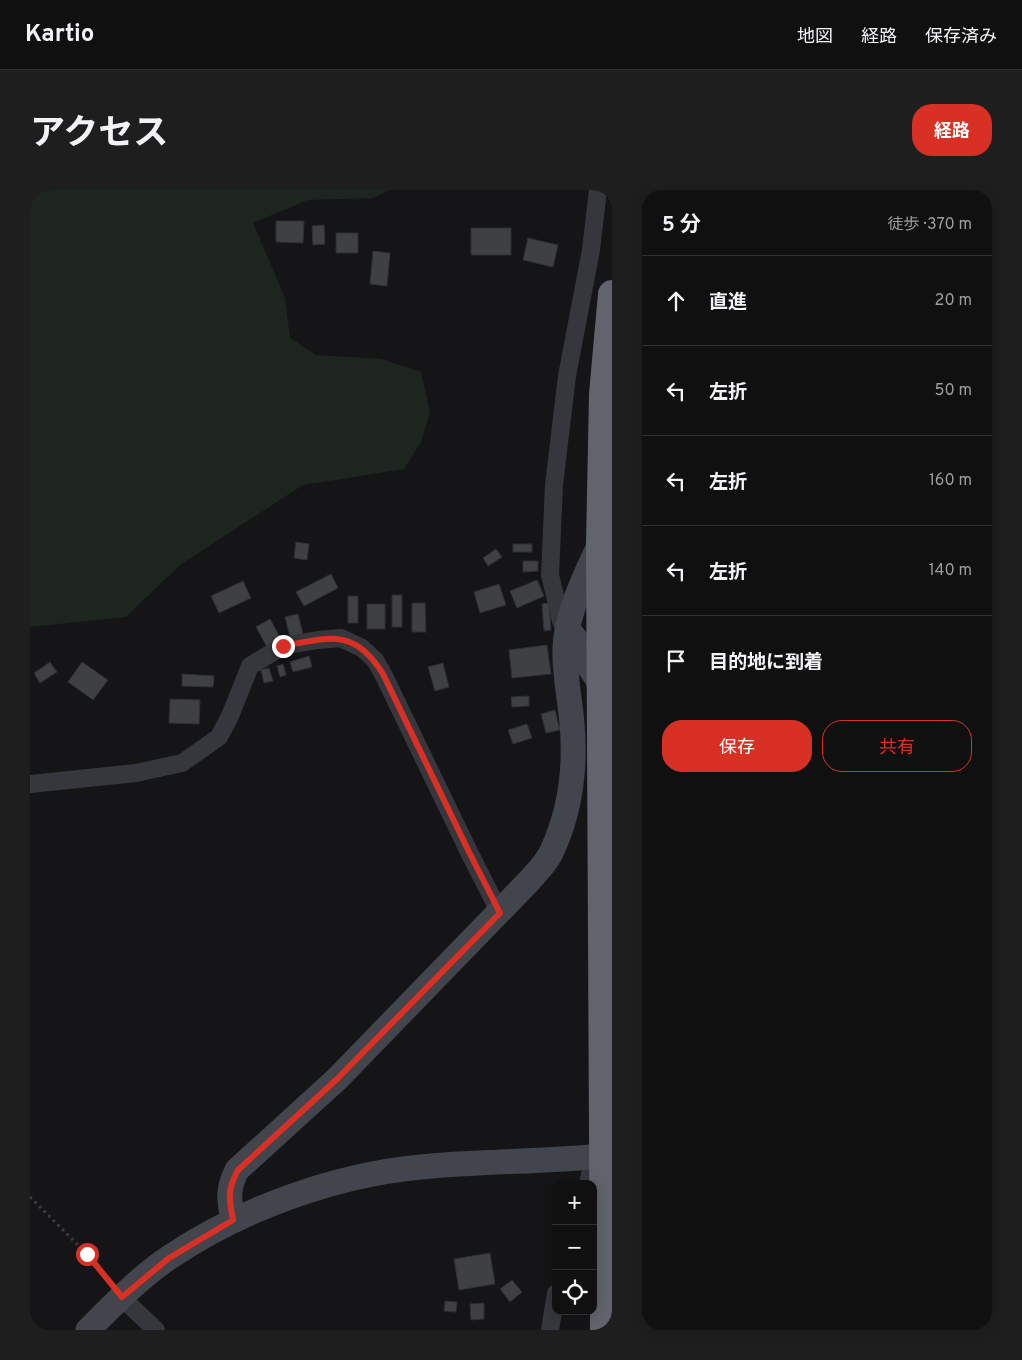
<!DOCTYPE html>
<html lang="ja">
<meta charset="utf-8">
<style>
:root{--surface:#101011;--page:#1e1e1f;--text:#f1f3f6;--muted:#9c9d9f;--line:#303031;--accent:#d93025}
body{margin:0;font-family:Overpass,"Noto Sans JP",sans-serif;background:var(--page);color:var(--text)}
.controls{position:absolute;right:15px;bottom:15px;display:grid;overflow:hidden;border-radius:10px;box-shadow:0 2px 12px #0003}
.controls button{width:45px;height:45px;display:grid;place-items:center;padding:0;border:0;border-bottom:1px solid var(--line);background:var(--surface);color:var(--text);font:25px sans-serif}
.stop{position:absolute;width:15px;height:15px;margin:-11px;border:4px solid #d93025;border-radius:50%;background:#fff}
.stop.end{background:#d93025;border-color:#fff;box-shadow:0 1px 5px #0008}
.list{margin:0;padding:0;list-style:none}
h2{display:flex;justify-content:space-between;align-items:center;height:65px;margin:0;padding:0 20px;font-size:21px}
h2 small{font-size:16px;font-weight:400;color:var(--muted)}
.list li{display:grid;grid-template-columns:32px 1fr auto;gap:15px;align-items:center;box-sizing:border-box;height:90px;padding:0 20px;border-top:1px solid var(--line)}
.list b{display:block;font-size:19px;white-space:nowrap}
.list em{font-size:16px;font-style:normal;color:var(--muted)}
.actions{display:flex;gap:10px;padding:15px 20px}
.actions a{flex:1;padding:11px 0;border:1px solid var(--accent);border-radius:20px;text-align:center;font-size:18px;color:var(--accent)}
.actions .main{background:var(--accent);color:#fff}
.icon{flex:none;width:28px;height:28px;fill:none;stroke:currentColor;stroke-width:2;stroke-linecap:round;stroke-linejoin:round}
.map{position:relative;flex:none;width:582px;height:1140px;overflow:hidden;border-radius:20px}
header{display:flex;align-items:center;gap:30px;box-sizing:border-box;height:70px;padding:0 25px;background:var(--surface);border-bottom:1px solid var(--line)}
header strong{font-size:24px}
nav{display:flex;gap:28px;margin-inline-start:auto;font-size:18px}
.intro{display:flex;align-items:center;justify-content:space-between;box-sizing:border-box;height:120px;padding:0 30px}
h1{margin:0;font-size:35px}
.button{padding:12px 22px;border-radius:20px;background:var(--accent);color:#fff;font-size:18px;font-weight:700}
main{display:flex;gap:30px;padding:0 30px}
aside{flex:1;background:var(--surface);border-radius:20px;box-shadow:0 2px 12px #0003}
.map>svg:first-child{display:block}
.green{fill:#1d251e}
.building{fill:#3f4044;stroke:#2f2f33}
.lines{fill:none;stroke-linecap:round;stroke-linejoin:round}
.path{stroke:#3c3e43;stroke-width:3;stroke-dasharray:2.5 4;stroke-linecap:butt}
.street{stroke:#36373c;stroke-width:18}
.secondary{stroke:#43454c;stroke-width:25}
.highway{stroke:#61646d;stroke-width:28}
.route{stroke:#d93025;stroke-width:6}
</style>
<header>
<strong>Kartio</strong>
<nav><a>地図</a><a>経路</a><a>保存済み</a></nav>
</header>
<div class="intro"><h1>アクセス</h1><a class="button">経路</a></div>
<main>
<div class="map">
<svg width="582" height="1140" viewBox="0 0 582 1140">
<rect width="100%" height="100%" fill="#151517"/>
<!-- green -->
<polygon class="green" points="0,0 360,0 343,8 278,10 223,33 255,108 260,148 286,165 352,169 391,182 400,222 391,252 374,279 273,295 150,375 96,427 0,437"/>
<!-- building -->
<g class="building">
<polygon points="246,31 274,31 273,53 246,52"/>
<polygon points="294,35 295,54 283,55 282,36"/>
<rect x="441" y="38" width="40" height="27"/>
<rect x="306" y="43" width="22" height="20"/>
<polygon points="498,48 528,55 523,77 493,70"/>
<polygon points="343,61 360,63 357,96 340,94"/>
<polygon points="266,352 279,354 277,370 264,368"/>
<rect x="483" y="354" width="19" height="8"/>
<polygon points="466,359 472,367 458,376 453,368"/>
<polygon points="493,371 508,371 508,381 493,382"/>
<polygon points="301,384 308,398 274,416 266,402"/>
<polygon points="507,390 514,406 487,418 480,401"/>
<polygon points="213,391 221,408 189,423 181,406"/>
<polygon points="469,394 476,415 450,423 444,402"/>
<rect x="362" y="405" width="10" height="32"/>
<rect x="318" y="406" width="10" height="27"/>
<polygon points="382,413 395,413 396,442 382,442"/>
<polygon points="519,413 521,440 514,441 512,414"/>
<rect x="337" y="414" width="18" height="25"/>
<polygon points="268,424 273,444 260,447 255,427"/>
<polygon points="240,429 251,449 237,457 226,437"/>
<polygon points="517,455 521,484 482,488 479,460"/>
<polygon points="279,466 282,477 263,482 260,472"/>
<polygon points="20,472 27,482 10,493 4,483"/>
<polygon points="52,472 78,490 63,510 38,492"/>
<polygon points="413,473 419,497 405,501 398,477"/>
<polygon points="253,474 256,485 250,487 247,476"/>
<polygon points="239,478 243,491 234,493 231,480"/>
<polygon points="152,484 184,486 183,497 152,496"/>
<polygon points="499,506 499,516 482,517 481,507"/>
<polygon points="140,509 170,510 169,534 139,533"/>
<polygon points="525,520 530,540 516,543 511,524"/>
<polygon points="497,534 502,548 483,554 478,540"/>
<polygon points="460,1063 465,1094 429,1100 424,1069"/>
<polygon points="482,1090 492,1102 480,1112 470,1099"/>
<polygon points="415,1111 427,1112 426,1122 414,1121"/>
<polygon points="454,1113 454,1129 441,1130 440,1114"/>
</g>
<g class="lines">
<!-- path -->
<polyline class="path" points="0,1007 57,1064 79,1092"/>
<!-- street -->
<g class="street">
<polyline points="537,438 531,431 520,385 524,295 537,186 561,60 568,0"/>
<polyline points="0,594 106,583 152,573 189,547 200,526 220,476 253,456 288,450 311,448 332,458 345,470 353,484 440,664 470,723"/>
<polyline points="558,994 564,967"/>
<polyline points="91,1107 126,1140"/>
<polyline points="520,1140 526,1103"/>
</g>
<!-- secondary -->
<g class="secondary">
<polyline points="537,438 551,456 560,478 570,493"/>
<path d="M203 1030C199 1009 197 1000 207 980L307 889 500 690C507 682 516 673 521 663 540 623 546 578 542 533 540 509 534 483 535 458 536 425 556 383 570 354"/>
<path d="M58 1140C83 1115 110 1087 140 1067 211 1019 305 985 391 977 451 971 512 972 572 966"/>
</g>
<!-- highway -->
<polyline class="highway" points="574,1140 570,354 573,204 582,104"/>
</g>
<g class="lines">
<!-- route -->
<path class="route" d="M57 1064 92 1107 139 1068 203 1030C199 1009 197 1000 208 980L307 889 470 723 440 664 353 484C324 437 299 448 253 456"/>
</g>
</svg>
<div class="controls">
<button>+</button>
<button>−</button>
<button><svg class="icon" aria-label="locate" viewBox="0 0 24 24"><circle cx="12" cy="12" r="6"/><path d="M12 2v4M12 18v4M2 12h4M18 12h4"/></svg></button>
</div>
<div class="stop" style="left:57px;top:1064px"></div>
<div class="stop end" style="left:253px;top:456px"></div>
</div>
<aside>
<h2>5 分<small>徒歩 · 370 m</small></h2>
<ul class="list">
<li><svg class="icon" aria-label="ahead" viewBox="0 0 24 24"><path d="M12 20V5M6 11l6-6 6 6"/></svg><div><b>直進</b></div><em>20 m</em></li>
<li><svg class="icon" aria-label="left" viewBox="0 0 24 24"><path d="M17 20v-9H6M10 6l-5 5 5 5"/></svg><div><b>左折</b></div><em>50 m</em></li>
<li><svg class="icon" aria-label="left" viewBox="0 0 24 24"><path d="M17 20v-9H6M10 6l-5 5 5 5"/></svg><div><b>左折</b></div><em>160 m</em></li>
<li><svg class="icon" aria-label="left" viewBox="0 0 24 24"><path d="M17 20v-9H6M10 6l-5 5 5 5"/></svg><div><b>左折</b></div><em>140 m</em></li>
<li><svg class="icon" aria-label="arrive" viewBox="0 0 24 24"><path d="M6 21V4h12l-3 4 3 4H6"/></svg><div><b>目的地に到着</b></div></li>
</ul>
<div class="actions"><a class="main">保存</a><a>共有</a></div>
</aside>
</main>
